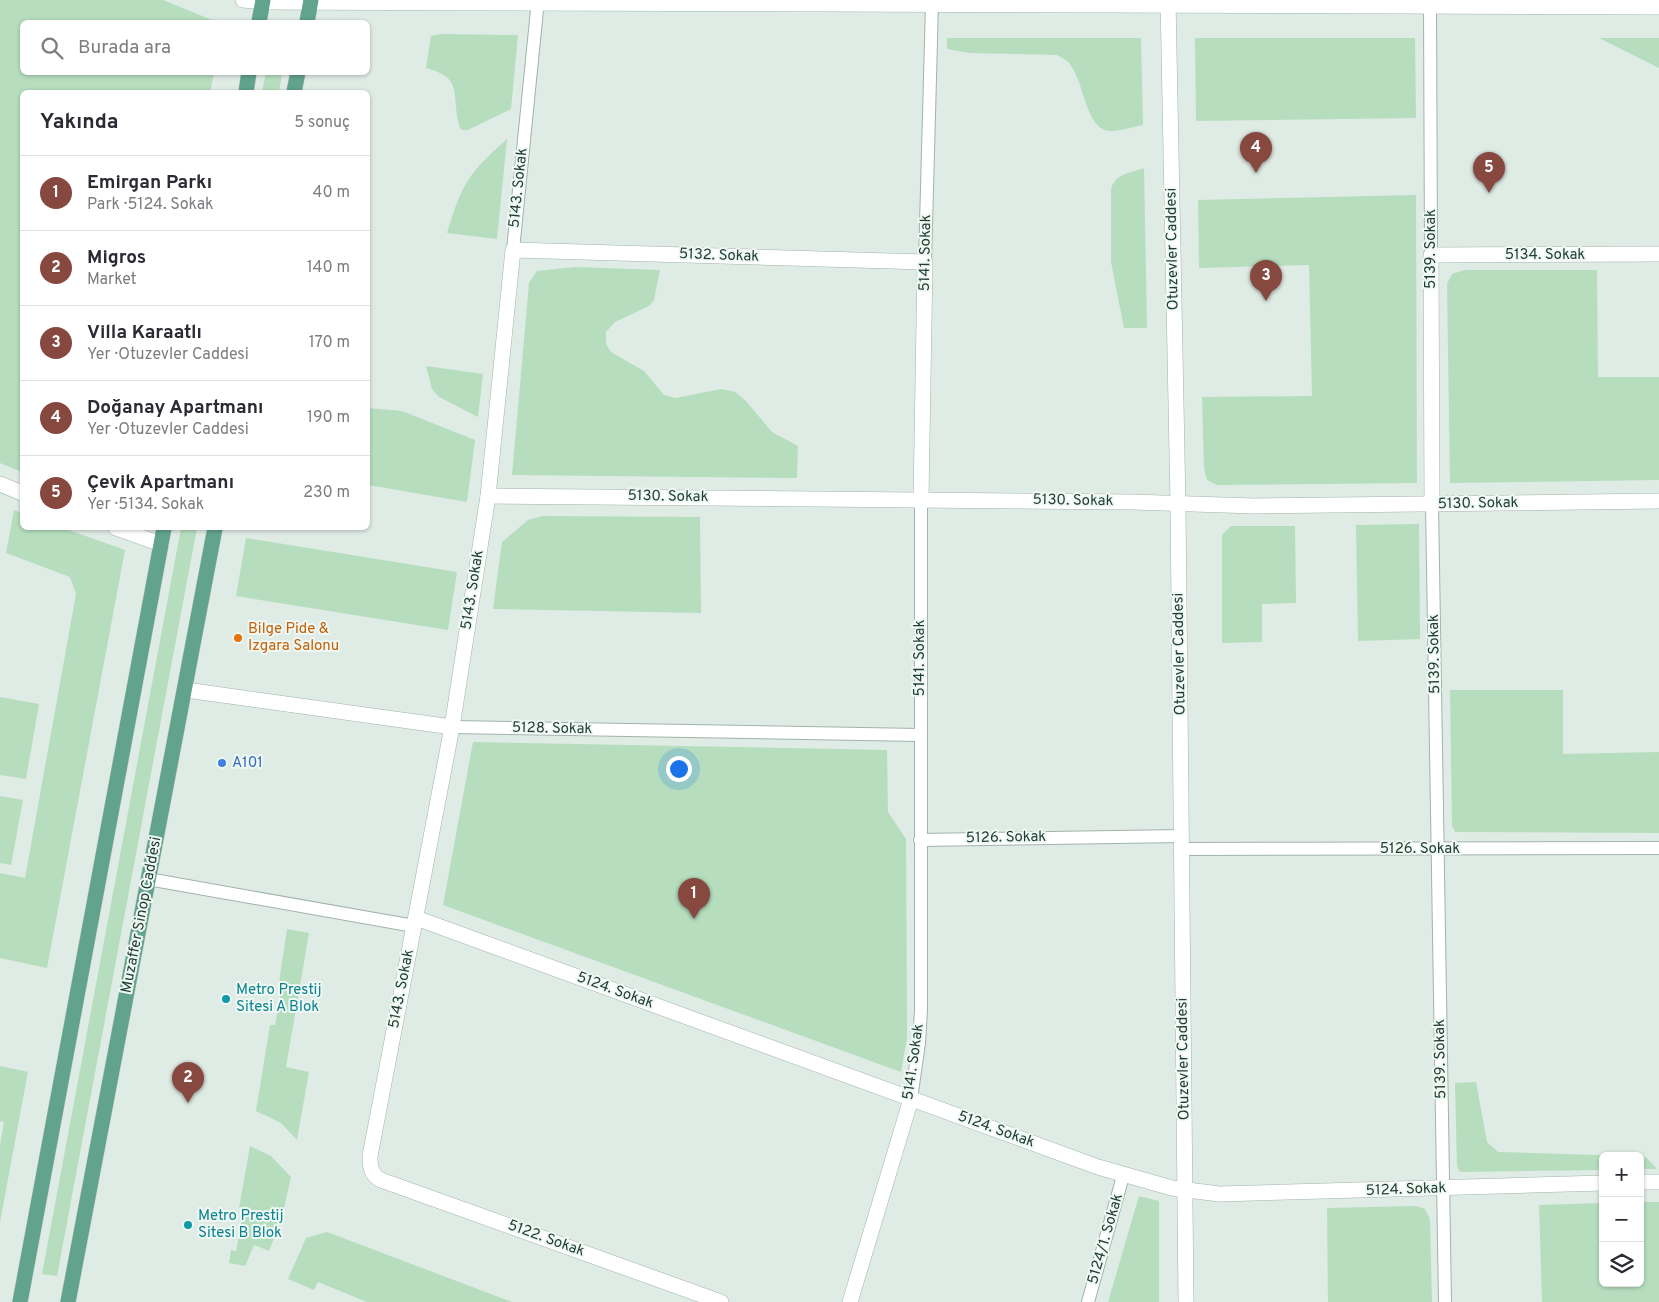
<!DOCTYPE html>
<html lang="tr">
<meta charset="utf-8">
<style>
:root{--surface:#fff;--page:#f7f7f7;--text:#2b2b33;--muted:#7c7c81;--line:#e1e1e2;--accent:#874840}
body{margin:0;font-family:Overpass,sans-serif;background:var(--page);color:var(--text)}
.controls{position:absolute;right:15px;bottom:15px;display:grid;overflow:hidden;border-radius:8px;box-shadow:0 1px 4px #0004}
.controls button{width:45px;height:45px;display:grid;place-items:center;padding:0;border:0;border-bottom:1px solid var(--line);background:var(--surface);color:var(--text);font:25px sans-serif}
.you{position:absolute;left:678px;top:768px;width:18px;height:18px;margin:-12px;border:4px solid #fff;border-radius:50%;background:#1a73e8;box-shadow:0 0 0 8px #1a73e833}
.badge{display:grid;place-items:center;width:32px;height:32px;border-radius:50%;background:var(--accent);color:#fff;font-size:16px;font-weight:700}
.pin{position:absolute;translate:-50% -41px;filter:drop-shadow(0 1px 2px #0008)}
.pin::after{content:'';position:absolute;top:26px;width:18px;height:15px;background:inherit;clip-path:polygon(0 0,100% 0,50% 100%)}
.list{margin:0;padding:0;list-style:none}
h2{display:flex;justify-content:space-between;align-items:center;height:65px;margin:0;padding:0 20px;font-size:21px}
h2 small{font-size:16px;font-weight:400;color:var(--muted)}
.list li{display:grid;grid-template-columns:32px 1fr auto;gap:15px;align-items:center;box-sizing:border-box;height:75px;padding:0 20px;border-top:1px solid var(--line)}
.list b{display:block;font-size:19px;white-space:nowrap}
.list p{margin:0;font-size:16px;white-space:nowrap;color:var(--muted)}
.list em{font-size:16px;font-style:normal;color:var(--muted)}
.icon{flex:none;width:28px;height:28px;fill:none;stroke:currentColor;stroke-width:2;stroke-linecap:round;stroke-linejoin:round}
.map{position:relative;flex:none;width:1659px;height:1302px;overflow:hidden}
.search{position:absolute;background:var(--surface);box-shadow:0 1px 4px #0004;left:20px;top:20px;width:350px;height:55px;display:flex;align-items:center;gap:12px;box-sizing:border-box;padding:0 18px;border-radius:8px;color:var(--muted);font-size:19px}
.panel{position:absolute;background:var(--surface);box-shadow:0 1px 4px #0004;left:20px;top:90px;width:350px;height:440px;border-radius:8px}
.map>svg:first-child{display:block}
.green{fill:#b6debe}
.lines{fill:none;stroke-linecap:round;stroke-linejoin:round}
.service-casing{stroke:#a2b3ac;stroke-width:14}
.minor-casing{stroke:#a2b3ac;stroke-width:16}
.tertiary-casing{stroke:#a2b3ac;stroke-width:16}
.secondary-casing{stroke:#9db7ac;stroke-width:16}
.primary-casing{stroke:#c0c8c6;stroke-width:16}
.service{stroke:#fff;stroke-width:12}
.minor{stroke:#fff;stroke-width:15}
.tertiary{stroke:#fff;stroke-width:15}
.secondary{stroke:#fff;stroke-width:15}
.primary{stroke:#61a38c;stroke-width:15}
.food-dot{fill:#e8710a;stroke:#eff8f3;stroke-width:2}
.shop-dot{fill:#3f7fe0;stroke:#eff8f3;stroke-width:2}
.culture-dot{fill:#0f9aa8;stroke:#eff8f3;stroke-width:2}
.labels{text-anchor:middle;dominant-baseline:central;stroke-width:4;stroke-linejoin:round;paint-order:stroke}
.street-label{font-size:15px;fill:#1f3c32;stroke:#eff8f3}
.food-label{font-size:15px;fill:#c56008;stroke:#eff8f3;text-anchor:start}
.shop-label{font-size:15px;fill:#366cbe;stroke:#eff8f3;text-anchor:start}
.culture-label{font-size:15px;fill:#0d838f;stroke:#eff8f3;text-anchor:start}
</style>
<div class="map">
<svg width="1659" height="1302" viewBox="0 0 1659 1302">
<rect width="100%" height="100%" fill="#dfebe5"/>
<!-- green -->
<g class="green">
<polygon points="0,0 163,0 217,22 22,22 22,72 214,73 210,92 22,92 22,472 0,463"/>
<path d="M441 34 518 35 511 109 468 130H461C449 97 467 79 426 68L431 36Z"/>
<path d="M947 38H1141L1143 125C1133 127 1121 131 1111 131 1084 131 1085 77 1067 61 1065 59 1060 57 1057 55L970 53 947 49Z"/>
<polygon points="1195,38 1415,38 1416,118 1196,121"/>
<polygon points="1599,38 1659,38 1659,68"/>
<polygon points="266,73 282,73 279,92 262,92"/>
<path d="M507 139 497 239 447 233C462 183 468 174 507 139Z"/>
<path d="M1144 168 1147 328H1124L1111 262V189C1115 174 1130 173 1144 168Z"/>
<polygon points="1416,195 1417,483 1217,485 1207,480 1204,468 1202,397 1312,396 1309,265 1199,268 1198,200"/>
<polygon points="575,267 660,270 654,300 649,306 615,322 606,332 606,344 611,352 644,371 664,395 675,398 722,389 735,392 746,401 772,432 798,446 797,478 512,475 529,283 537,271"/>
<polygon points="1465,270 1597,270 1598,377 1659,377 1659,480 1450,483 1447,284 1452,274"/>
<polygon points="426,366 483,374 478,417 439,397 432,389"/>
<polygon points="368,408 402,411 475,440 467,502 368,485"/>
<polygon points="14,510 22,513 22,528 63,528 125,550 47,968 0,958 0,873 25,878 76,594 70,577 6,553"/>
<polygon points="542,516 700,517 701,613 493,609 502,542 528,520"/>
<polygon points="1419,524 1420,639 1358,641 1356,525"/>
<polygon points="1231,526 1295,526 1296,603 1262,604 1262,642 1222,643 1222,535"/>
<polygon points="181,528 197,528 57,1276 42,1274"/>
<polygon points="246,538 457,572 448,630 236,596"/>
<polygon points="1450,690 1563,690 1563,754 1659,752 1659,833 1455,832 1452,826"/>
<polygon points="0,697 39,704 26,779 0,775"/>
<polygon points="473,742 887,750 888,812 906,839 907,1012 907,1038 901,1072 443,905"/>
<polygon points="0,796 23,800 11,865 0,863"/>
<polygon points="287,929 309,933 286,1067 309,1072 297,1140 281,1123 256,1111 270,1025 275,1025 283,983 279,982"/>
<polygon points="0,1066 28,1072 0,1222 0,1145 4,1122 0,1121"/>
<polygon points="1476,1082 1487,1142 1498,1152 1627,1156 1603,1156 1603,1170 1460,1172 1457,1166 1455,1083"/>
<polygon points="250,1146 271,1156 291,1177 282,1217 269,1251 254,1245 245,1266 229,1263 231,1250 236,1251 244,1210 239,1208"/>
<polygon points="1640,1156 1647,1158 1657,1169 1640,1169"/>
<polygon points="1139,1196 1159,1201 1159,1302 1108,1302"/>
<polygon points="1640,1202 1659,1202 1659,1302 1542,1302 1539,1205 1603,1203 1603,1283 1640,1283"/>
<polygon points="1416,1206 1425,1209 1430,1219 1432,1302 1328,1302 1327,1208"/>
<polygon points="327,1232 512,1302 367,1302 318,1282 314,1290 288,1279 306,1238"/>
</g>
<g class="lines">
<!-- service casing -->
<g class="service-casing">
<g id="service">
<polyline points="1430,6 1431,255"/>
<polyline points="513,250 538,0"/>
<polyline points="925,262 932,4"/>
<polyline points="1432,504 1445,1302"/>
<polyline points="452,727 920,735"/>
<polyline points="920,840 1182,836"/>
<polyline points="1182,849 1659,848"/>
<polyline points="148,879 414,926"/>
<polyline points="911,1099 919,1043 921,1010 921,500"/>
<polyline points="1088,1302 1123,1176"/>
</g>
</g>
<!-- minor casing -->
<g class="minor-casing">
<g id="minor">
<polyline points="1168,0 1178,504 1186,1302"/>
<polyline points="0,484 22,493"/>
<polyline points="488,496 1132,502 1254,506 1659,501"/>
<polyline points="1432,504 1431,255 1659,254"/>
<polyline points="116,528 161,544"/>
<polyline points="186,690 452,727"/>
<polyline points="416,918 1098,1167 1172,1188 1219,1194 1603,1183"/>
<polyline points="1640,1182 1659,1182"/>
<path d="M721 1302 381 1180C371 1175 370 1167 370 1156L452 727 488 496 513 250 925 262 921 500"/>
<polyline points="850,1302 911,1099"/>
</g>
</g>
<!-- tertiary casing -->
<g class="tertiary-casing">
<polyline id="tertiary" points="243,0 263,2"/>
</g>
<!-- secondary casing -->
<g class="secondary-casing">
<polyline id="secondary" points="263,2 1659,7"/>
</g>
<!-- primary casing -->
<g class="primary-casing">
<g id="primary">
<polyline points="259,22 263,0"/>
<polyline points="307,22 311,0"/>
<polyline points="246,92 249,72"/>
<polyline points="294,92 298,72"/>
<polyline points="20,1302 164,528"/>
<polyline points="68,1302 215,528"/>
</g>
</g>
<!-- service -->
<use href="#service" class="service"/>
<!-- minor -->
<use href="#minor" class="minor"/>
<!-- tertiary -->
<use href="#tertiary" class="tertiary"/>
<!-- secondary -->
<use href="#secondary" class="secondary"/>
<!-- primary -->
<use href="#primary" class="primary"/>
</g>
<!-- markers -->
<circle class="food-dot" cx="238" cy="638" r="5"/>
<circle class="shop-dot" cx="222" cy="763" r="5"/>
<g class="culture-dot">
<circle cx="226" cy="999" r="5"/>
<circle cx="188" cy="1225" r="5"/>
</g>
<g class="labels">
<!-- street labels -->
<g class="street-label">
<text transform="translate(519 188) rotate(-84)">5143. Sokak</text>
<text transform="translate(1173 249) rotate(-91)">Otuzevler Caddesi</text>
<text transform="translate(1431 249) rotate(-90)">5139. Sokak</text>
<text transform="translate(926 253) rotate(-89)">5141. Sokak</text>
<text x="1545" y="255">5134. Sokak</text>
<text transform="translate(719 256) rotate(2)">5132. Sokak</text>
<text transform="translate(668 497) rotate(1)">5130. Sokak</text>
<text transform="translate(1073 501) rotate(1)">5130. Sokak</text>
<text transform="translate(1478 504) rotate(-1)">5130. Sokak</text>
<text transform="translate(473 590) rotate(-81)">5143. Sokak</text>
<text transform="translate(1180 654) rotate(-91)">Otuzevler Caddesi</text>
<text transform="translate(1435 654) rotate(-91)">5139. Sokak</text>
<text transform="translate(920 658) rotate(-90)">5141. Sokak</text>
<text transform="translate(552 729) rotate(1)">5128. Sokak</text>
<text transform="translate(1006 838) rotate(-1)">5126. Sokak</text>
<text x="1420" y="849">5126. Sokak</text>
<text transform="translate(142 915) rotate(-79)">Muzaffer Sinop Caddesi</text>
<text transform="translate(402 989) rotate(-79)">5143. Sokak</text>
<text transform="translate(615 991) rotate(20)">5124. Sokak</text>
<text transform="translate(1184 1059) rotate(-91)">Otuzevler Caddesi</text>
<text transform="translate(1441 1059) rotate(-91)">5139. Sokak</text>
<text transform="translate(914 1062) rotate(-82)">5141. Sokak</text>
<text transform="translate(996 1130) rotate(20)">5124. Sokak</text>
<text transform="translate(1406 1190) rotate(-2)">5124. Sokak</text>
<text transform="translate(546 1239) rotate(20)">5122. Sokak</text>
<text transform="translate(1106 1239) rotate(-74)">5124/1. Sokak</text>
</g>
<!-- food labels -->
<g class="food-label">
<text x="248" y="629">Bilge Pide &amp;<tspan x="248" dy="17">Izgara Salonu</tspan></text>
</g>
<!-- shop labels -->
<g class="shop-label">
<text x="232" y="763">A101</text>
</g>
<!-- culture labels -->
<g class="culture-label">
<text x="236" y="990">Metro Prestij<tspan x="236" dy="17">Sitesi A Blok</tspan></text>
<text x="198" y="1216">Metro Prestij<tspan x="198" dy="17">Sitesi B Blok</tspan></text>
</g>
</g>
</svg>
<div class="controls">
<button>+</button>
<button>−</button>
<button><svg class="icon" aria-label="layers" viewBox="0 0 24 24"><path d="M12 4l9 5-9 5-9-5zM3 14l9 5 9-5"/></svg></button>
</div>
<div class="you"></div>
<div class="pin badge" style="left:694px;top:919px">1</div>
<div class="pin badge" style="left:188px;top:1103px">2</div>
<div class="pin badge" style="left:1266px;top:301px">3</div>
<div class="pin badge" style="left:1256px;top:173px">4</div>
<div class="pin badge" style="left:1489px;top:193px">5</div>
<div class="search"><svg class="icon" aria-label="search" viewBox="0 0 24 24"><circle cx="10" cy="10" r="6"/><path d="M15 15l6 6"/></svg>Burada ara</div>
<section class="panel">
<h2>Yakında<small>5 sonuç</small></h2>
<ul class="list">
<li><span class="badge">1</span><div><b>Emirgan Parkı</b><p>Park · 5124. Sokak</p></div><em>40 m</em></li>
<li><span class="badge">2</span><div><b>Migros</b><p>Market</p></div><em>140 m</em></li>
<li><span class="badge">3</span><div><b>Villa Karaatlı</b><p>Yer · Otuzevler Caddesi</p></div><em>170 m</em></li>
<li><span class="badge">4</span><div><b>Doğanay Apartmanı</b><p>Yer · Otuzevler Caddesi</p></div><em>190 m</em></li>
<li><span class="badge">5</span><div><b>Çevik Apartmanı</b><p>Yer · 5134. Sokak</p></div><em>230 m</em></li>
</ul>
</section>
</div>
